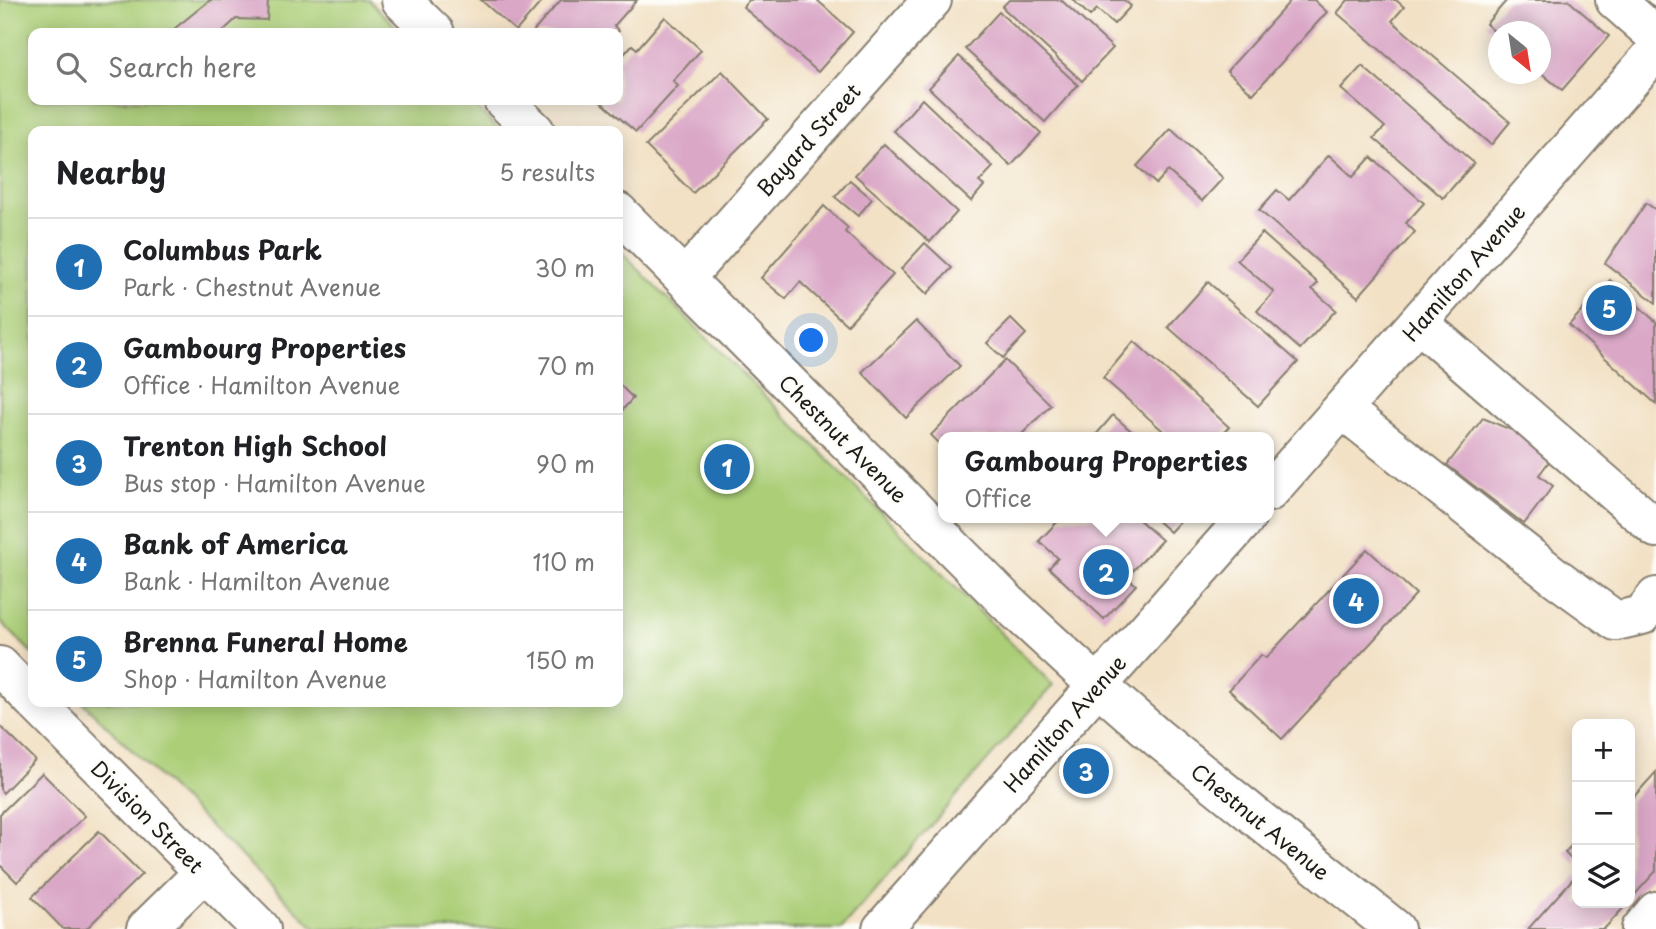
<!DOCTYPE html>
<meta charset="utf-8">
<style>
:root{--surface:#fff;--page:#f2f2f2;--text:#202124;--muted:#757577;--line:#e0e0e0;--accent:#1f6fb2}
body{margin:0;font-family:"Playpen Sans",sans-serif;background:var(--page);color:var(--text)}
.controls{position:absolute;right:21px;bottom:21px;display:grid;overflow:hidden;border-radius:14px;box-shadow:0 4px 18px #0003}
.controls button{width:63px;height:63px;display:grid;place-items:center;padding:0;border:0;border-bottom:2px solid var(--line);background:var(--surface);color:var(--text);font:35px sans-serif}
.compass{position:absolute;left:1488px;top:21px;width:63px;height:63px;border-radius:50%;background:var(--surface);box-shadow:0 4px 18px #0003;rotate:150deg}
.you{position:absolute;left:812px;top:341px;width:24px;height:24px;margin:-18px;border:5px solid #fff;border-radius:50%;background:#1a73e8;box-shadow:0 0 0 10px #1a73e833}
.badge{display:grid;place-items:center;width:46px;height:46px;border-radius:50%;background:var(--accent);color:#fff;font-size:23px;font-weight:700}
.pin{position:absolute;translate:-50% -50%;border:4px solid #fff;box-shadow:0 2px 7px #0006}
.popup{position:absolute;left:938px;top:432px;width:336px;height:91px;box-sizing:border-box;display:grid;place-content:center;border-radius:14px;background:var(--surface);filter:drop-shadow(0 2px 5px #0005);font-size:23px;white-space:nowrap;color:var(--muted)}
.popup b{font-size:26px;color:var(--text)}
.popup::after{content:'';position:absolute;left:50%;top:100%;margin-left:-14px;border:14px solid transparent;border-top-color:var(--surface)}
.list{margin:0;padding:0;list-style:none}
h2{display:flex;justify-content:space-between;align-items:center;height:91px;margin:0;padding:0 28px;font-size:30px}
h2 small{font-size:23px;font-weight:400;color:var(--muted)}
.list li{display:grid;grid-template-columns:46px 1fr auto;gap:21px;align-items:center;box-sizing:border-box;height:98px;padding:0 28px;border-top:2px solid var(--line)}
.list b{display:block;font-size:26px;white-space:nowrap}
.list p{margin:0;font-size:23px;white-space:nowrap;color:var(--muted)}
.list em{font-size:23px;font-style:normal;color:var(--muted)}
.icon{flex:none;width:38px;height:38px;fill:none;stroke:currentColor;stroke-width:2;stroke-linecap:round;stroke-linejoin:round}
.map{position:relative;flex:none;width:1656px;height:929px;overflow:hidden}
.search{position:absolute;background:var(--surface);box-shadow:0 4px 18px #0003;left:28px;top:28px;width:595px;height:77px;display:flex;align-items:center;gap:18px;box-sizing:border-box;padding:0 24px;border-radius:14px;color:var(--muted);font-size:26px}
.panel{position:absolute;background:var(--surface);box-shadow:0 4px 18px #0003;left:28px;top:126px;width:595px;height:581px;border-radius:14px}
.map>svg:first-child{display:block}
.green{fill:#abce77;stroke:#64754a;stroke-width:2}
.building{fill:#daa7c7}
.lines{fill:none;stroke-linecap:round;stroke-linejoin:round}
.minor-casing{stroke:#877e70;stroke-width:42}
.major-casing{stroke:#877e70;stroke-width:42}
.minor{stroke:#fff;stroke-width:38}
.major{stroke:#fff;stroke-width:38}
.labels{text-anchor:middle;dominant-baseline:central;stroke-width:5;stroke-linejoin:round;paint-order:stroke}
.street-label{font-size:21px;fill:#1c1c1c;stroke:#fdfcf7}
</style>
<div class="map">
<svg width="1656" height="929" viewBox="0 0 1656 929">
<rect width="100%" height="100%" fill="#fdfcf7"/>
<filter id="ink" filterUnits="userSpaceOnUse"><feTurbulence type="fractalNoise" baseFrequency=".0143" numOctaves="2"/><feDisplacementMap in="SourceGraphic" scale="14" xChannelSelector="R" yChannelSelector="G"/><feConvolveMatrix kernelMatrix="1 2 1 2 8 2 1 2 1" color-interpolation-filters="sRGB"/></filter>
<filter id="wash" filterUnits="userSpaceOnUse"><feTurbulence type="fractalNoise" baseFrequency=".00686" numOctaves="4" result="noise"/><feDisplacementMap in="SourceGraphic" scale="28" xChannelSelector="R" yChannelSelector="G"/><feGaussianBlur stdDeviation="1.57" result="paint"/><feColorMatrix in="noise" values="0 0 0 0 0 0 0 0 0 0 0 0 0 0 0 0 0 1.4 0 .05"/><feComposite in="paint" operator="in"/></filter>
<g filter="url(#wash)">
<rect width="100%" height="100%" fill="#f2e1c5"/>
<!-- green -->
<g class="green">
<polygon points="0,0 369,0 402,33 33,33 33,100 469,100 500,131 33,131 33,654 0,621"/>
<polygon points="618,249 1053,685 841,929 316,929 82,702 618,702"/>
</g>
<g id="blocks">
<!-- building -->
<g class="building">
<polygon points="210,0 268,0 267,20 236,19 221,33 178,33 174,29"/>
<polygon points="481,0 543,0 516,31"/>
<polygon points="561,0 637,0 614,26 619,31 617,33 532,33"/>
<polygon points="749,0 817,0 853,32 818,72 743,7"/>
<polygon points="1009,0 1061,0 1113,48 1082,81 1002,7"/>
<polygon points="1073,0 1124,0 1131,6 1114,24 1097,9 1090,16"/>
<polygon points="1291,0 1314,0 1327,12 1253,94 1227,71"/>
<polygon points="1348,0 1396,0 1404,7 1392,21 1510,122 1491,145 1337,13"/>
<polygon points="1507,0 1568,0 1609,36 1562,90 1540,72 1540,32 1498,32 1498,35 1486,24"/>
<polygon points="999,12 1078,85 1045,122 965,49"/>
<polygon points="665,17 701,50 673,81 678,86 636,132 599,100 618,100 618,61 632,45 637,49"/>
<polygon points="959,56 1041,133 1011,166 929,88"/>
<polygon points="1362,66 1474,163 1443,198 1374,138 1385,127 1341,89"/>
<polygon points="722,71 768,119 693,193 646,146"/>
<polygon points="922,99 993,167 979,182 984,186 971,201 894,131"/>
<polygon points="1171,129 1223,178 1202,201 1168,171 1156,184 1137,166"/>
<polygon points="884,144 957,212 930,242 855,175"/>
<polygon points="1329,155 1353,177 1371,157 1424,203 1406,223 1415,232 1358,297 1259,210 1277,190 1289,200"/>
<polygon points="850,180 872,199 858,216 835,197"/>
<polygon points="1646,203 1656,210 1656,303 1605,263"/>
<polygon points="824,206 848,228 845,232 893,275 847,325 800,282 786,299 761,278"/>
<polygon points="1262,233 1318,283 1312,289 1336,310 1300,349 1257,311 1274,292 1237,260"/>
<polygon points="925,243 952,268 927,294 901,269"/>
<polygon points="1610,280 1656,322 1656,404 1569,325"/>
<polygon points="1208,282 1298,362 1258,406 1168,327"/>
<polygon points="1011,319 1026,334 1003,358 987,343"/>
<polygon points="916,321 960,366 906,418 862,372"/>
<polygon points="1134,341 1229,427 1220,437 1170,437 1103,378"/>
<polygon points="1005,360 1051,405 1019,437 943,437 943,447 931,435"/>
<polygon points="618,383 633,398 618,415"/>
<polygon points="1113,415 1138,437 1094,437"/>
<polygon points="1483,418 1537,441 1550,460 1539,475 1553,486 1524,524 1447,465"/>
<polygon points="1061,518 1137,518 1162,540 1127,577 1136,585 1104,619 1049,568 1058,558 1039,541"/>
<polygon points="1154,518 1183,518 1170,532"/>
<polygon points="1367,549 1416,594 1282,739 1229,690 1261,655 1266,658"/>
<polygon points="0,726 35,760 3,793 0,789"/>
<polygon points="1656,772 1656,871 1630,900 1630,801"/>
<polygon points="42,773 85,816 17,882 0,865 0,814"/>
<polygon points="99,831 142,874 86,929 63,929 32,897"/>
<polygon points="1577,839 1577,865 1565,853"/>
<polygon points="1577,874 1577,903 1628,903 1604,929 1528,929"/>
</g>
</g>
</g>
<g filter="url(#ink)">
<use href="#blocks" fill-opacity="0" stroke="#877e70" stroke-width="2"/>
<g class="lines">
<!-- minor casing -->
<g class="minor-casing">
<g id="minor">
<polyline points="401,0 435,33"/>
<polyline points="1615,0 1656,36"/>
<polyline points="503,100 535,131"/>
<polyline points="618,212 1008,603 1097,685 1158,738 1395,929"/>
<polyline points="685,278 932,0"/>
<polyline points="1419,323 1656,528"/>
<polyline points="1342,409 1554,576 1616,621 1642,615 1656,597"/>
<polyline points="0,666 33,700"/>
<polyline points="35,702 261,929"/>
<polyline points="146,929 204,872"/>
<polyline points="1641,929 1656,911"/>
</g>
</g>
<!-- major casing -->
<g class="major-casing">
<g id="major">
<polyline points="1269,492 1656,51"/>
<polyline points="882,929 1246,518"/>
</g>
</g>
<!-- minor -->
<use href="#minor" class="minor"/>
<!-- major -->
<use href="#major" class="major"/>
</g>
</g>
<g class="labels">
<!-- street labels -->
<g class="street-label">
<text transform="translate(808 139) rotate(-48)">Bayard Street</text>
<text transform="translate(1463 272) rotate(-49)">Hamilton Avenue</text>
<text transform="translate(844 438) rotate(45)">Chestnut Avenue</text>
<text transform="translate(1064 723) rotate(-49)">Hamilton Avenue</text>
<text transform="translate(148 816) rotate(45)">Division Street</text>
<text transform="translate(1261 821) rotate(39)">Chestnut Avenue</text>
</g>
</g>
</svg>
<div class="controls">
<button>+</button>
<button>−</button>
<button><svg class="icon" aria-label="layers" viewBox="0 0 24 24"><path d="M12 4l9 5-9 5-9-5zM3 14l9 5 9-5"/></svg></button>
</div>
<svg class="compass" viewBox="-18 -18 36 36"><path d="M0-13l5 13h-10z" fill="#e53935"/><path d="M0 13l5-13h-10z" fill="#757577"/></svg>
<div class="you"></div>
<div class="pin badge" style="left:727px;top:467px">1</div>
<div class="pin badge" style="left:1106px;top:572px">2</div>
<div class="popup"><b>Gambourg Properties</b>Office</div>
<div class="pin badge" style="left:1086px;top:771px">3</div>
<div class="pin badge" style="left:1356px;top:601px">4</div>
<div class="pin badge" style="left:1609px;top:308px">5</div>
<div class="search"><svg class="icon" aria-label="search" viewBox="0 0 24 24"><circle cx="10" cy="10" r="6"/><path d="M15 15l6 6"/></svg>Search here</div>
<section class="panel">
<h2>Nearby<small>5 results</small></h2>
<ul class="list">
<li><span class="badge">1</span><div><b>Columbus Park</b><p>Park · Chestnut Avenue</p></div><em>30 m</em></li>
<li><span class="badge">2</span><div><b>Gambourg Properties</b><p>Office · Hamilton Avenue</p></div><em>70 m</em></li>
<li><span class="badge">3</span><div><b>Trenton High School</b><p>Bus stop · Hamilton Avenue</p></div><em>90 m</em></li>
<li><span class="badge">4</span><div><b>Bank of America</b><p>Bank · Hamilton Avenue</p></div><em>110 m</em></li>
<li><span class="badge">5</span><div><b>Brenna Funeral Home</b><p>Shop · Hamilton Avenue</p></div><em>150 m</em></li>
</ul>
</section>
</div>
